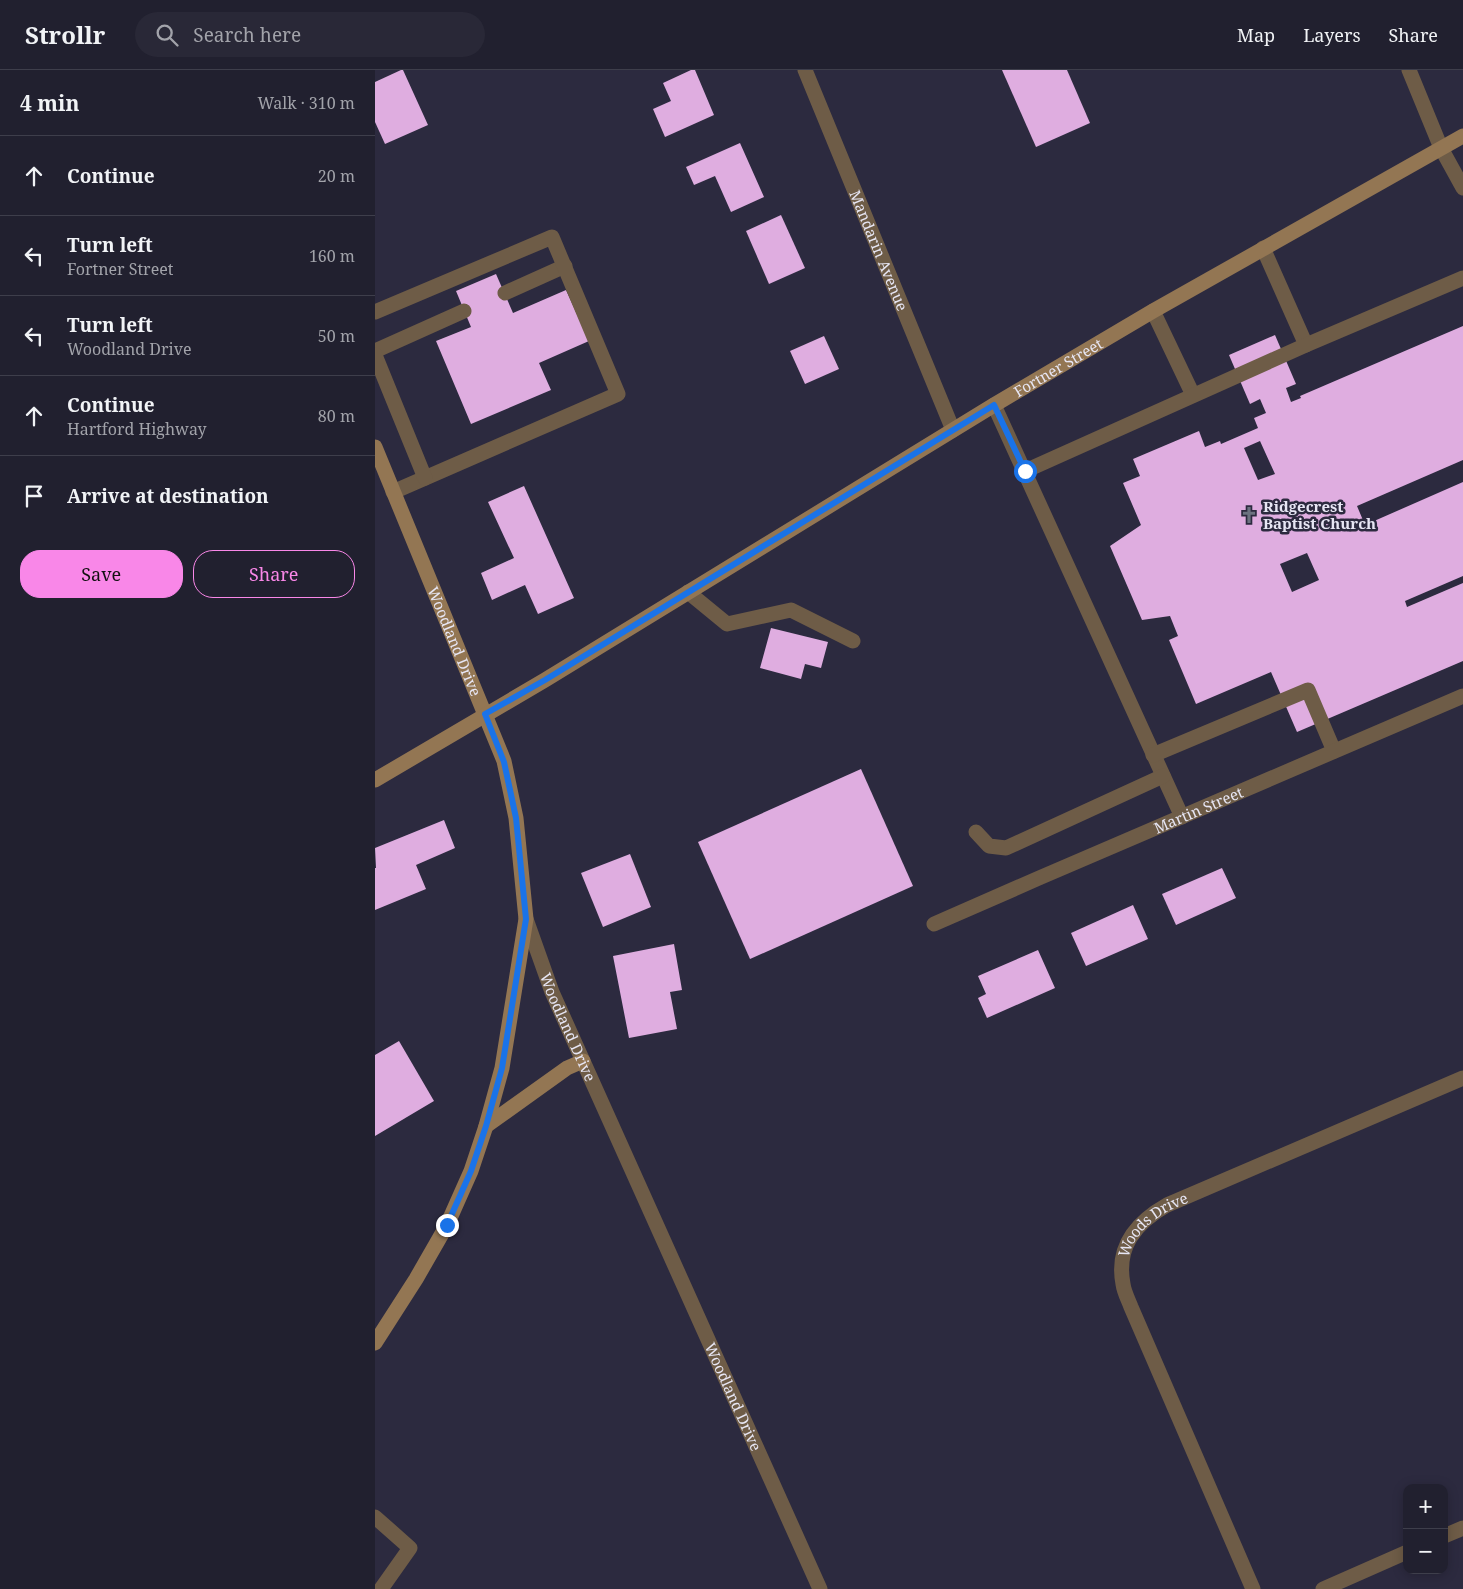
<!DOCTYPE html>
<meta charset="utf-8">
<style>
:root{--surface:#21202f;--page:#292837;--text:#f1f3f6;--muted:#a2a3aa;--line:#3e3e4b;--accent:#f987e8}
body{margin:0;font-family:"Noto Serif",serif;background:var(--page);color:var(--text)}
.controls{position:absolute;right:15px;bottom:15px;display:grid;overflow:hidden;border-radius:10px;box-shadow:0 2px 12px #0003}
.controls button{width:45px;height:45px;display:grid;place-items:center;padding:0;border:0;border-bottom:1px solid var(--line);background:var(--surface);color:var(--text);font:25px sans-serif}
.stop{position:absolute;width:15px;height:15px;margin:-11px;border:4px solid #1a73e8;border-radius:50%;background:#fff}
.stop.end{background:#1a73e8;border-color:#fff;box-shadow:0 1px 5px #0008}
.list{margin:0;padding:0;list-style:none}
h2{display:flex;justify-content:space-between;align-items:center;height:65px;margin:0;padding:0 20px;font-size:21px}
h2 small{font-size:16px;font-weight:400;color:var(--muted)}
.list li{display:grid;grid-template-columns:32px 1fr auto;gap:15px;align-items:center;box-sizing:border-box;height:80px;padding:0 20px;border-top:1px solid var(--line)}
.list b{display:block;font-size:19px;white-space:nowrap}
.list p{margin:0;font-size:16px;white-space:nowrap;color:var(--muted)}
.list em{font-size:16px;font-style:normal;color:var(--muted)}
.actions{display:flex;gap:10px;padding:15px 20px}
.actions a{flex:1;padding:11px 0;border:1px solid var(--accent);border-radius:20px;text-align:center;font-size:18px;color:var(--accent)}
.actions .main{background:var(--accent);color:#111}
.icon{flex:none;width:28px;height:28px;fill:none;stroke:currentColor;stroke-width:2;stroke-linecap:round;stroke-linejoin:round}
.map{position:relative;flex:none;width:1088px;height:1519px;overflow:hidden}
header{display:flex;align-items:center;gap:30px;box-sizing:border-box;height:70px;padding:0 25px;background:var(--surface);border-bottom:1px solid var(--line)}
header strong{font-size:24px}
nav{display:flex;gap:28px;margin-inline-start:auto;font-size:18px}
.search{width:350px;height:45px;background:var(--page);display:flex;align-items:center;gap:12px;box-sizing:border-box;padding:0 18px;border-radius:28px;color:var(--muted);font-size:19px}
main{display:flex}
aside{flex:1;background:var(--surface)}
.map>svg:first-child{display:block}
.building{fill:#dfade0;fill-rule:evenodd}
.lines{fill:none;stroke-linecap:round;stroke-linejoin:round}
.lane{stroke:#6e5c47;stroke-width:15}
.street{stroke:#6e5c47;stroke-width:15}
.secondary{stroke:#937653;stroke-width:15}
.route{stroke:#1a73e8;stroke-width:6}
.labels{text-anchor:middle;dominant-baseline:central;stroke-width:5;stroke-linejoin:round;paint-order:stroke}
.street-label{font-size:15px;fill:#e7e6f4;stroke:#2c2a3f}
.poi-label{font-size:15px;font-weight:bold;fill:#e7e6f4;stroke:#2c2a3f;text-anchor:start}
</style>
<header>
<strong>Strollr</strong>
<div class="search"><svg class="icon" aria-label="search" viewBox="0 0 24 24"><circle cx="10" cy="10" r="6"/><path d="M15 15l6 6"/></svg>Search here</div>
<nav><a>Map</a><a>Layers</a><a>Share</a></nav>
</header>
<main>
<aside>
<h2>4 min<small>Walk · 310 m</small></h2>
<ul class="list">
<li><svg class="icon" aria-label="ahead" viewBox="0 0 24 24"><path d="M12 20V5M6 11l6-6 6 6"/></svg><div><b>Continue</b></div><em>20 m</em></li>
<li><svg class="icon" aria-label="left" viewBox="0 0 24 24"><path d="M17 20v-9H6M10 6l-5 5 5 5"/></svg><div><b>Turn left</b><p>Fortner Street</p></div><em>160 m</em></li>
<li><svg class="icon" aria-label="left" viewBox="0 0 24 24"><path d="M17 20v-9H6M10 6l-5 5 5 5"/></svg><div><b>Turn left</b><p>Woodland Drive</p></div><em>50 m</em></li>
<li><svg class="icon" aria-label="ahead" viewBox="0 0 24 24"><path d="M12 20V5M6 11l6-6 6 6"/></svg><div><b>Continue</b><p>Hartford Highway</p></div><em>80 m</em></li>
<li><svg class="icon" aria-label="arrive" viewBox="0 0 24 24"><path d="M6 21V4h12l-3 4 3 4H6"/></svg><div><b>Arrive at destination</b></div></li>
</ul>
<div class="actions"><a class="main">Save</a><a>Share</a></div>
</aside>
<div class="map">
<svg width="1088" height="1519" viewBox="0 0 1088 1519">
<rect width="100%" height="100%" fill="#2c2a3f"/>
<!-- building -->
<g class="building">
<polygon points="26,0 28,0 53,55 10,74 0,52 0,12"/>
<polygon points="316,0 320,0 339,45 290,67 278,39 296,31 288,13"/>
<polygon points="627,0 692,0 715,53 661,77"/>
<polygon points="365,73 389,127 356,142 340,106 319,115 311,97"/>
<polygon points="406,145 430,198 394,214 371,161"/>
<polygon points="121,204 138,243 191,220 214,271 164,293 176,320 96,354 61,271 96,257 81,221"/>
<path d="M1088 256V390L982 436 990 455 1088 412V506L1030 531 1032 537 1088 513V591L922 662 896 602 821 634 794 570 803 566 795 546 767 550 735 476 766 455 748 413 765 406 758 389 824 361 830 377 845 371 846 374 883 358 879 348 891 343 885 329 875 334 854 285 900 265 921 314 911 318 916 332 926 328 925 326ZM885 371 900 404 883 410 869 378ZM932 483 944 510 917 522 905 494Z"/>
<polygon points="449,266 464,299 430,314 415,281"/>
<polygon points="149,416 199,528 163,544 150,515 117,530 106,503 139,488 113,432"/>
<polygon points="396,558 453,572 446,598 430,594 426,609 385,598"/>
<polygon points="486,699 538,816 375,889 323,772"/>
<polygon points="69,750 80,778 41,795 51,819 0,840 0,798 1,798 0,778"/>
<polygon points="255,784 276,837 228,857 206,803"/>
<polygon points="847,798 861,828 801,855 787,824"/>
<polygon points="758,835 773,869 711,896 696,863"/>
<polygon points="299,874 307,920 295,922 302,959 254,968 238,886"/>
<polygon points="663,880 680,918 612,948 603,928 611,924 603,906"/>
<polygon points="24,971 59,1031 0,1066 0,985"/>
</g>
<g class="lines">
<!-- lane -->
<g class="lane">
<polyline points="1066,78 1088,118"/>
<polyline points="888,178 931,275"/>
<polyline points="130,223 190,196"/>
<polyline points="778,241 818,325"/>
<polyline points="0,242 177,167 243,324 18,422"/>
<polyline points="0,281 89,241"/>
<polyline points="0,285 50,408"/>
<polyline points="619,335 807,747"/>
<polyline points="650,401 931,275 1088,208"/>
<polyline points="313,522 352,554 416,540 478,571"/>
<polyline points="778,685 933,620 959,681"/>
<polyline points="601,762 614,776 631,778 788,706"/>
<polyline points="0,1447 35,1478 6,1519"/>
</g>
<!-- street -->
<g class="street">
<path id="s1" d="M430 0 578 360"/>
<polyline points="1034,0 1066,78"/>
<path id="s2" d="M151 849 177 922 445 1519"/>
<path id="s3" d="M559 854 664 808 1088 626"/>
<polyline points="1069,1466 1088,1458"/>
<path id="s4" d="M878 1519 756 1237C753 1229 749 1222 748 1214 741 1177 760 1153 792 1135L1088 1008"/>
<polyline points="948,1519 1032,1482"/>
</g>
<!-- secondary -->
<g class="secondary">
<path id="s5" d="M0 377 129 691 141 748 151 849 127 998 111 1056 96 1101 72 1155 41 1209 0 1273"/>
<path id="s6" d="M0 710 170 610 619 335 778 241 1088 66"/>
<polyline points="111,1056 192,998 208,991"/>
</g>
</g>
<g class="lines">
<!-- route -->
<polyline class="route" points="72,1155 96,1101 111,1056 127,998 151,849 141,748 129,692 110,644 170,610 619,335 650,401"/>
</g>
<!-- icons -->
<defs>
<g id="church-bare" transform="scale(1.35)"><path d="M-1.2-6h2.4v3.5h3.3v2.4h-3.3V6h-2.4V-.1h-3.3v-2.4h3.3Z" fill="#6b7280" stroke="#2c2a3f" stroke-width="2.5" paint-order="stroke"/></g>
</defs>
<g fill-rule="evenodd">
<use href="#church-bare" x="874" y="445"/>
</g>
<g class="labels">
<!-- street labels -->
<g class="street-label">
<text stroke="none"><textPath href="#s1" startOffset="195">Mandarin Avenue</textPath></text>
<text stroke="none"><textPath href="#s6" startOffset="798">Fortner Street</textPath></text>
<text stroke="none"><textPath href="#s5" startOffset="210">Woodland Drive</textPath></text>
<text stroke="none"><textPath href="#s3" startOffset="288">Martin Street</textPath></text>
<text stroke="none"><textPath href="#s2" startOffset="116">Woodland Drive</textPath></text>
<text stroke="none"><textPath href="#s4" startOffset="405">Woods Drive</textPath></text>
<text stroke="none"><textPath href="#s2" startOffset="521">Woodland Drive</textPath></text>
</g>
<!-- poi labels -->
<g class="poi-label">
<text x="888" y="436">Ridgecrest<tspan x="888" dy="17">Baptist Church</tspan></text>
</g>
</g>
</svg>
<div class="controls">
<button>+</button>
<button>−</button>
</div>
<div class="stop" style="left:650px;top:401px"></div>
<div class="stop end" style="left:72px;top:1155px"></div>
</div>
</main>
